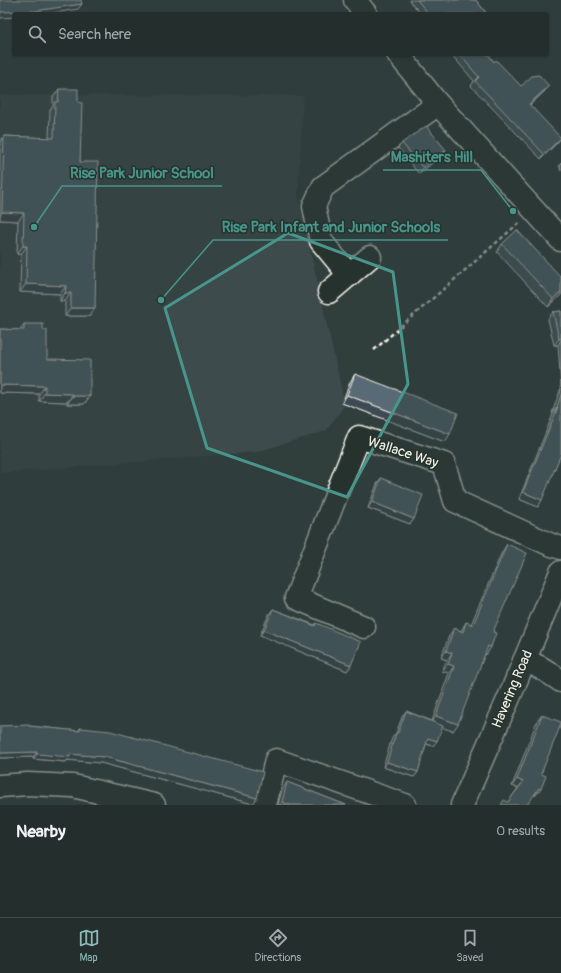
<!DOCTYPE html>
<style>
:root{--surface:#242e2d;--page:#2c3635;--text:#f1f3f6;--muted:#a3a8aa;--line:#414a49;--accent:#8bbbb9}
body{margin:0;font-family:Pangolin,sans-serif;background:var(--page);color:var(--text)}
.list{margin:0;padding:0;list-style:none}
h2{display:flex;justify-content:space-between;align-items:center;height:52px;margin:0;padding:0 16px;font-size:17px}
h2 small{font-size:13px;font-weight:400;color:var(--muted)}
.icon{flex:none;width:22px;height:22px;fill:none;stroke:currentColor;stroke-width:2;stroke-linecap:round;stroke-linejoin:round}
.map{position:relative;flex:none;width:561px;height:805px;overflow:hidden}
.search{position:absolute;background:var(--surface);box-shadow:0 1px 3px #0004;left:12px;right:12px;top:12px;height:44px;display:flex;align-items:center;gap:10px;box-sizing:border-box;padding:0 14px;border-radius:4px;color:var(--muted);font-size:15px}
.sheet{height:112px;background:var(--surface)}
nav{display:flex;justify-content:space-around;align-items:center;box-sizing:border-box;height:56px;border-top:1px solid var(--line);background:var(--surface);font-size:11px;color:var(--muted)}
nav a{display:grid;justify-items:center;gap:2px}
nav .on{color:var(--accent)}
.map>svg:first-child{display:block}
.built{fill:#3c4b4d}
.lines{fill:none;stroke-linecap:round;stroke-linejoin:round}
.minor-casing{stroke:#f4f1e8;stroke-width:25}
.major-casing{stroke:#f4f1e8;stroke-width:25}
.path{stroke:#f4f1e8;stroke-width:2.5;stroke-dasharray:4 3;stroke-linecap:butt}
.minor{stroke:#26332d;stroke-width:22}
.major{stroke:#26332d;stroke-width:22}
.wall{fill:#4d5b65;stroke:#f4f1e8}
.shaded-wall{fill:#3e4a53;stroke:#f4f1e8}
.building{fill:#596a76;stroke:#f4f1e8}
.marked{fill:none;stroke:#48958c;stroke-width:3;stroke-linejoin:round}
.labels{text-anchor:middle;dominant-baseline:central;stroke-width:3;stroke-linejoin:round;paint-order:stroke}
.street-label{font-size:14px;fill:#f4f1e8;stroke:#26332d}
.leader{fill:none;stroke:#48958c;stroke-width:1.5}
.callout-dot{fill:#48958c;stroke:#26332d;stroke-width:1.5}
.callout-label{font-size:15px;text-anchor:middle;font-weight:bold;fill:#48958c;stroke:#26332d;stroke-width:3;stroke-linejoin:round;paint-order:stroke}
</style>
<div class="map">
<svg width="561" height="805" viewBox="0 0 561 805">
<rect width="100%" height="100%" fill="#303e3c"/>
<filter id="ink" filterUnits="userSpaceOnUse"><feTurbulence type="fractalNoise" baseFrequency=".025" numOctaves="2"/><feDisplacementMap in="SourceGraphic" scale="8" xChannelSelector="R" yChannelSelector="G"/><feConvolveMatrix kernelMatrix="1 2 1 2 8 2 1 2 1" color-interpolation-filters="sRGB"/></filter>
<g filter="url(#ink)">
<!-- built -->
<polygon class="built" points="0,95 303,96 298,195 345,405 326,431 256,452 0,473"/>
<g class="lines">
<!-- minor casing -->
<g class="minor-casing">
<g id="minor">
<polyline points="355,0 366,14"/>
<polyline points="398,54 438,104 561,240"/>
<polyline points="349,275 321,241 314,206 323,187 438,104"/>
<polyline points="329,292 370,257"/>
<polyline points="364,627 296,598 359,437 444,464 455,501 549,544 561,548"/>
<path d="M524 661C538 664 549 673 561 681"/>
<polyline points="0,786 28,784 73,786 154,805"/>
<polyline points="265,805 276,760 405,805"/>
</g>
</g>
<!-- major casing -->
<g class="major-casing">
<polyline id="major" points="462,805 511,693 561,572"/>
</g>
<!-- path -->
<polyline class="path" points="374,350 520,222"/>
<!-- minor -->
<use href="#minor" class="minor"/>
<!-- major -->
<use href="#major" class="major"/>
</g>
<!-- wall -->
<g class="wall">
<polygon points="409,0 476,0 487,14 421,14"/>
<polygon points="451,54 488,54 494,62 521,86 545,91 530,105 557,143 541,159 471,86 474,81"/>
<polygon points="59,89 78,102 80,162 95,308 90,316 65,316 65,301 60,301 60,294 20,292 21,254 17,254 18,221 0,220 0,142 4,136 49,138 50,110 53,106 53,97"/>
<polygon points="402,143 442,155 419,174 398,148"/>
<polygon points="561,163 561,171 559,165"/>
<polygon points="502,244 561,277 561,295 548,307 497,252"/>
<polygon points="561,311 561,387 558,345 554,345 548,319 553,312"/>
<polygon points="24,324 43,330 47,359 90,396 84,404 67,404 67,402 39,401 39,394 0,393 0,329 20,330"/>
<polygon points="355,374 445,442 342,403 350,382"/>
<polygon points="561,388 561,454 538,507 519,499 553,414 552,413"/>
<polygon points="381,478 414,519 410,524 368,508 377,484"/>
<polygon points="507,544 493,632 491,647 486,655 485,654 453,731 442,727 433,746 426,744 418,772 414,777 383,767 392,738 396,733 402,717 406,711 432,721 449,673 442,671 447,660 441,658 449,636 454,628 461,631 466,622 471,624 502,552"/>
<polygon points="273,609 315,625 316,623 351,665 347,671 260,635 269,614"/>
<polygon points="542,715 541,774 536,795 535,795 508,802 518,788 512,786 537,721"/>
<polygon points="0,726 29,726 78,731 80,728 253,804 101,763 67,760 66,762 33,759 33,757 0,758"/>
<polygon points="287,782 346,805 278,805 282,790"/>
</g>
<!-- shaded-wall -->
<g class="shaded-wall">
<polygon points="82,4 78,9 48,14 14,14 14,17 0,18 0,12"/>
<polygon points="549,86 545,91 525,109 529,104"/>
<polygon points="561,138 557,143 541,159 544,154"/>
<polygon points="446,150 442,155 419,174 423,168"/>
<polygon points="2,212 24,213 18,221 0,220 0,216"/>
<polygon points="23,246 27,246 21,254 17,254"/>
<polygon points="26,284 66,286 60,294 20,292"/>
<polygon points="561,292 561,295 548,307 553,299"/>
<polygon points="65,293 71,293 65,301 60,301"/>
<polygon points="71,308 95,308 90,316 65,316"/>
<polygon points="561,338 561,340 558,345 554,345 559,339"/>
<polygon points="0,385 45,386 39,394 0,393"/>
<polygon points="45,393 73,394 67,402 39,401"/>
<polygon points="347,395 450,434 445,442 342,403"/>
<polygon points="73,396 90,396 84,404 67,404"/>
<polygon points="557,407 558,407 553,414 552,413"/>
<polygon points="523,492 542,500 538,507 519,499"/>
<polygon points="372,502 414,519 410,524 368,508"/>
<polygon points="264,630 351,665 347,671 260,635"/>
<polygon points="488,646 491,647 486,655 483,653"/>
<polygon points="446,651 452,653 447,660 441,658"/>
<polygon points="448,664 454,666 449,673 442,671"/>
<polygon points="436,716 458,724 453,731 431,724"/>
<polygon points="428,738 437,741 433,746 424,743"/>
<polygon points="37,752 33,757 0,758 0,753"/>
<polygon points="37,754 70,754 105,757 257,798 253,804 101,763 67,760 66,762 33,759"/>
<polygon points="387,762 418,772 414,777 383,767"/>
<polygon points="517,779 523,782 518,788 512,786"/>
<polygon points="539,788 541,789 536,795 535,795"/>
<polygon points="282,802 290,805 280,805"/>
</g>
<!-- building -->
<g class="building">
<polygon points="0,0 81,0 82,4 35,11 0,12"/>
<polygon points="417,0 476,0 487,14 425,14 427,12"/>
<polygon points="459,54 488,54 494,62 496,60 521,86 532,76 539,75 549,86 529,104 561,138 544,154 475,81 479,77"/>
<polygon points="59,89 78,89 78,102 82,103 80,162 98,162 95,308 71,308 71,293 65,293 66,286 26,284 27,246 23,246 24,213 2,212 4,136 54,138 55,102 58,102"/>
<polygon points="426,126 446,150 423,168 402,143"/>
<polygon points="517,230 561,277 561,292 553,299 502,244"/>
<polygon points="561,311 561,338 559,339 553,312"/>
<polygon points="24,324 43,324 43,330 47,330 47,359 90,360 90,396 73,396 73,394 45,393 45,386 0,385 0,329 24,330"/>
<polygon points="355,374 458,413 450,434 347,395"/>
<polygon points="561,395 561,454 542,500 523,492 558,407 557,407"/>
<polygon points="381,478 423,495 414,519 372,502"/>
<polygon points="507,544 527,553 493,632 496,633 491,647 488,646 458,724 436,716 454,666 448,664 452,653 446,651 454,628 463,632 466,622 473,625"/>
<polygon points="273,609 315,626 316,623 361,642 351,665 264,630"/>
<polygon points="406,711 443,726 437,741 428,738 418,772 387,762 396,733 398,733"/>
<polygon points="542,715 561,722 561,724 541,774 546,776 541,789 539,788 527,805 501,805 504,800 508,802 523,782 517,779"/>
<polygon points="29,725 29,726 80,731 80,728 110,731 263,772 257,798 105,757 70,754 70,757 37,754 37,752 0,753 0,726"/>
<polygon points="287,782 346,805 290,805 282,802"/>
</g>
</g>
<!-- marked area -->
<path d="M0 0H561V805H0ZM288 233 393 272 408 384 347 497 207 448 165 308Z" fill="#303e3c" fill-opacity=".55" fill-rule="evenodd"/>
<path class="marked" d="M288 233 393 272 408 384 347 497 207 448 165 308Z"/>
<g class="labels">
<!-- street labels -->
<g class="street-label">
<text transform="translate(403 452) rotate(18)">Wallace Way</text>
<text transform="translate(512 689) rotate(-67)">Havering Road</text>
</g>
</g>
<!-- callouts -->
<path class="leader" d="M513 211L481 170H383M34 227L62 186H222M161 300L213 240H448"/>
<g class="callout-dot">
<circle cx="513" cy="211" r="4"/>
<circle cx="34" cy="227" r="4"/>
<circle cx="161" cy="300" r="4"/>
</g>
<g class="callout-label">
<text x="432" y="162">Mashiters Hill</text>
<text x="142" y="178">Rise Park Junior School</text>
<text x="331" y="232">Rise Park Infant and Junior Schools</text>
</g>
</svg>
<div class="search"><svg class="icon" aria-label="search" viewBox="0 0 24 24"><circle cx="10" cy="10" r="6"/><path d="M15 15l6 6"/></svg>Search here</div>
</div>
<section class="sheet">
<h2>Nearby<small>0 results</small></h2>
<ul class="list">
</ul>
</section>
<nav>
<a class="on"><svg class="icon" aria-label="map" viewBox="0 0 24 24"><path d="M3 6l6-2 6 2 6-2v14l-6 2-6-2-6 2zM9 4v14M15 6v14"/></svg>Map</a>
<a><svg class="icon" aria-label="directions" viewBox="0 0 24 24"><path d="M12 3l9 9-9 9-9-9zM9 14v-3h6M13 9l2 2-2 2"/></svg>Directions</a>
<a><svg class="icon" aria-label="saved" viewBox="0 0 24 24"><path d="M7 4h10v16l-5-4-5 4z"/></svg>Saved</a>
</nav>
